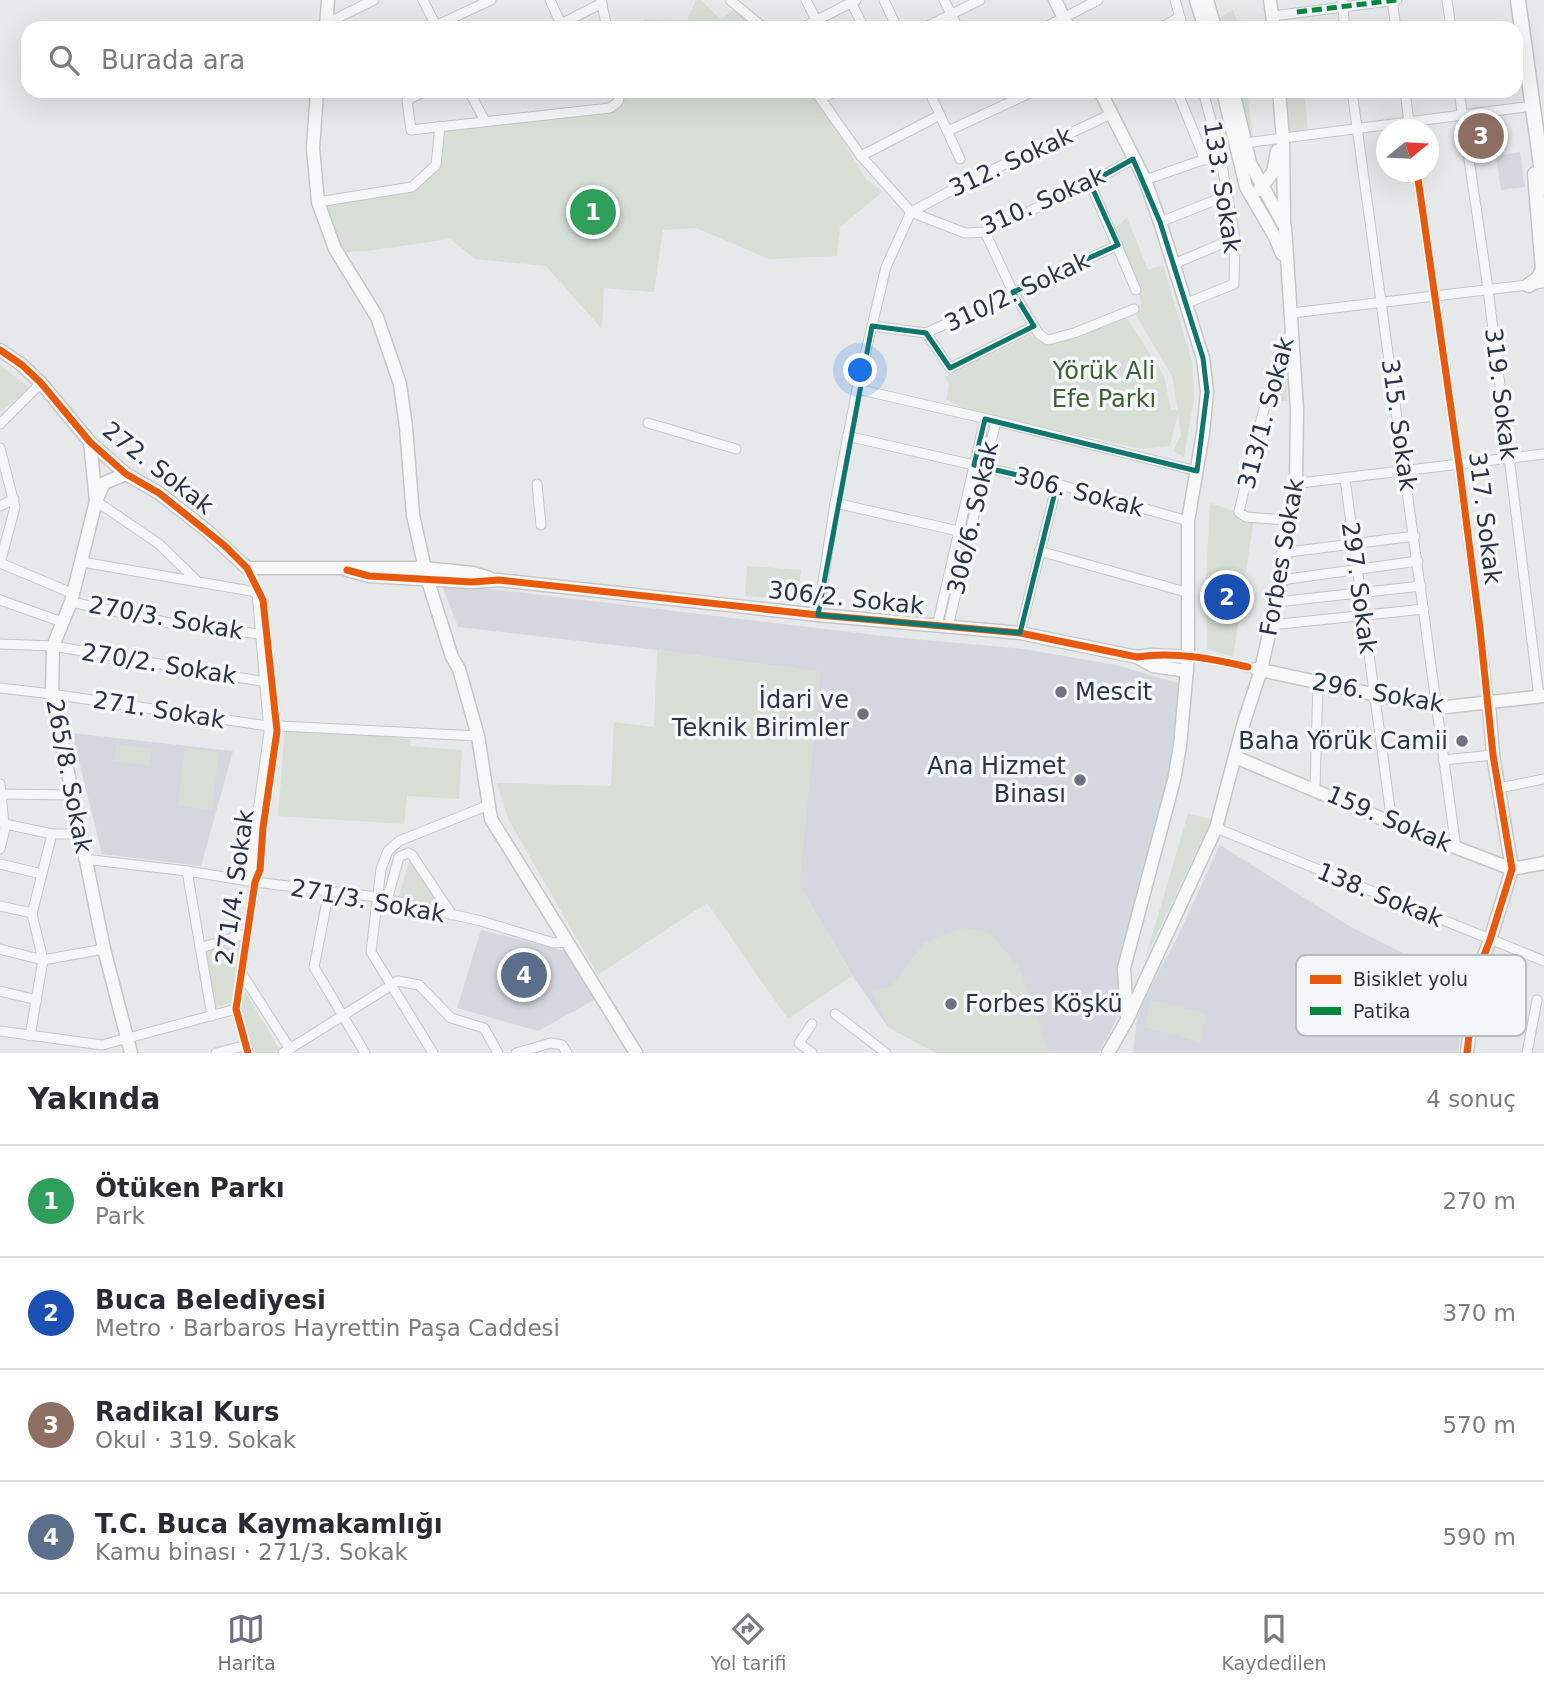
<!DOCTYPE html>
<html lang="tr">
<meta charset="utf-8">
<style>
:root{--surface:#fff;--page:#f7f7f7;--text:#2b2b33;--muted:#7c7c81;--line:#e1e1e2;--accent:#6c737f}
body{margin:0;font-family:"DejaVu Sans",sans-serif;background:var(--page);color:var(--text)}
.compass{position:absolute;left:1376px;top:119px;width:63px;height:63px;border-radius:50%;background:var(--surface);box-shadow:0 7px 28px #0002;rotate:72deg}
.you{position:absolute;left:861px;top:371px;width:24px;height:24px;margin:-18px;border:5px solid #fff;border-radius:50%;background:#1a73e8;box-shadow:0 0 0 10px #1a73e833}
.badge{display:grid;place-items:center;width:46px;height:46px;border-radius:50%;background:var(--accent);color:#fff;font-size:23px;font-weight:700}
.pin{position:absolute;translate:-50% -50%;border:4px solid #fff;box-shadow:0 2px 7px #0006}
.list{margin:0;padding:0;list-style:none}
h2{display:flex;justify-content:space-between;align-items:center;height:91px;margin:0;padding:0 28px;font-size:30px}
h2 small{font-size:23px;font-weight:400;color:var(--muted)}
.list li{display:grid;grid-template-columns:46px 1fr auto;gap:21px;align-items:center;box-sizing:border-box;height:112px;padding:0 28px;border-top:2px solid var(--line)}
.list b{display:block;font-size:26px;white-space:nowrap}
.list p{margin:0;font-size:23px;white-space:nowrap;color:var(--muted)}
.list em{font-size:23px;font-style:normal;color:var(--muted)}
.icon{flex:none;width:38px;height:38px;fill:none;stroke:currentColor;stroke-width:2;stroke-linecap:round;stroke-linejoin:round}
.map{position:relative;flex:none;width:1544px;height:1053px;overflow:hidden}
.search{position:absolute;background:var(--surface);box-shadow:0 7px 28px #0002;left:21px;right:21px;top:21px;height:77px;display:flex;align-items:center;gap:18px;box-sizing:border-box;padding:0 24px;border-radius:21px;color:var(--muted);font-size:26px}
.sheet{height:539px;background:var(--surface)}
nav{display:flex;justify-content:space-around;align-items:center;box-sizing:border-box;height:98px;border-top:2px solid var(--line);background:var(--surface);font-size:19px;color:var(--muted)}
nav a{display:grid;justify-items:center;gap:4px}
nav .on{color:var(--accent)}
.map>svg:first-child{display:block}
.built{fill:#d4d7dd}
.green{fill:#d6ded6}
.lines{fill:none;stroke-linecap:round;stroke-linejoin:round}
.street-casing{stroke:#c4c6c8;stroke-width:11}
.secondary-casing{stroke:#c4c6c8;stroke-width:15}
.primary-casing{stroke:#c2c5c8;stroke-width:17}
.street{stroke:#f5f6f7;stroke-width:9}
.secondary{stroke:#f8f8f8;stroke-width:12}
.primary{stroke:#f8f8f8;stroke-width:14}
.quiet{stroke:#00873e;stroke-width:5;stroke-dasharray:10 5;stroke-linecap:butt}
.cycleway-casing{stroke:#f4f6f9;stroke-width:11}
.cycleway{stroke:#e8590c;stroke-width:7}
.marked{fill:none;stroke:#0f766e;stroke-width:5;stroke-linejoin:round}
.poi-dot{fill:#6c737f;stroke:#f4f6f9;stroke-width:2.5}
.labels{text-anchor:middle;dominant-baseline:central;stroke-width:7;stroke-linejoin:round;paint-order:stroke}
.street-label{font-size:24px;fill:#2b3445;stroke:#f4f6f9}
.park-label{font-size:24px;fill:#3f6138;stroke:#f4f6f9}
.poi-label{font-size:24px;fill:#2b3445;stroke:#f4f6f9;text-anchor:end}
.key{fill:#f4f6f9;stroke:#b8bcc3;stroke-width:2}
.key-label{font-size:19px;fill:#2b3445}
</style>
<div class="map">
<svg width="1544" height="1053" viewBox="0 0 1544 1053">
<rect width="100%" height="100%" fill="#e6e8ea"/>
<!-- built -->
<g class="built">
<polygon points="1520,152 1525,187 1501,190 1496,156"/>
<polygon points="441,583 892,637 1024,649 1116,665 1181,684 1170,780 1143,871 1120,966 1118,1016 1099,1053 936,1053 888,1027 852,975 799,885 820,672 657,650 458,627"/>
<polygon points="72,733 233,751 201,866 102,854"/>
<polygon points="1220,845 1349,926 1417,960 1470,976 1460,1013 1459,1053 1133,1053 1137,1018 1148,992 1177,938"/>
<polygon points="481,930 566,951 596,999 538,1031 457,1008"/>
</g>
<!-- green -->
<g class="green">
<polygon points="696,0 701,0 721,20 734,9 755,28 645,28 644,19 687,20"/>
<polygon points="1233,9 1239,28 1219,28 1217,20"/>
<polygon points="622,91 808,91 840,136 866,179 882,192 840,227 837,256 769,259 696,228 663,230 654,292 604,288 602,329 546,266 475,259 450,239 367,251 344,252 326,205 412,187 436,165 440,126 610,108"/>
<polygon points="1236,91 1247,91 1253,138 1248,138"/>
<polygon points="1286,91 1304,91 1308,131 1289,132"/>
<polygon points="1127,217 1148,270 1163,265 1192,362 1194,399 1184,457 1173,451 1181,435 1178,413 1170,446 1142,449 967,410 946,399 949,386 945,377 1030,335 1047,345 1074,338 1125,315 1164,376 1171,410 1178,410 1172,376 1132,309 1142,303 1112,232"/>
<polygon points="1285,362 1287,401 1270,401"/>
<polygon points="0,365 30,388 0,412"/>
<polygon points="1210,503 1254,518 1233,657 1207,649 1206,580"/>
<polygon points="747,566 801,570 798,600 745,596"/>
<polygon points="657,650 820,672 799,885 852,976 788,1019 707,903 598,975 508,819 497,783 611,786 614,722 654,727"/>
<polygon points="285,727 410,739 411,746 462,750 459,799 407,796 404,824 278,816"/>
<polygon points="117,744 152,749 150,766 114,761"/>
<polygon points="185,748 219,752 212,810 178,805"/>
<polygon points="1188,814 1211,819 1209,825 1145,959"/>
<polygon points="411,856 447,911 398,899"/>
<polygon points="962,928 990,933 1020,969 1049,1053 936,1053 888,1027 872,991 892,986 925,942"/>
<polygon points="242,938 232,1002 215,1008 203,952"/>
<polygon points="243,988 279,1049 274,1053 252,1053 239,1010"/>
<polygon points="1151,1000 1207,1014 1200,1042 1144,1027"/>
</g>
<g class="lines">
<!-- street casing -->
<g class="street-casing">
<g id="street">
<polyline points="423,0 437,28"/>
<polyline points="550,0 561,24"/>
<polyline points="601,0 607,28"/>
<polyline points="730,0 764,28"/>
<polyline points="806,0 816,20"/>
<polyline points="884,0 897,28"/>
<polyline points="944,0 958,28"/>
<polyline points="1175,0 1183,28"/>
<polyline points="1342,0 1345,28"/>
<polyline points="1392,0 1396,28"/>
<polyline points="1447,0 1451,28"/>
<polyline points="851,2 864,28"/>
<polyline points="1273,16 1397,0"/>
<polyline points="327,23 374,0"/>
<polyline points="431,28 491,0"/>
<polyline points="553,28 602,3"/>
<polyline points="802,28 856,0"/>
<polyline points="924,28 980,0"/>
<polyline points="1044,28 1098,0"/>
<polyline points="1160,28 1180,17"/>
<polyline points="426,91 407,100 411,130 610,108 618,102 621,91"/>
<polyline points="469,91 485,121"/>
<polyline points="815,91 861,156 911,212 965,233 985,232 1090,183 1133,159"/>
<polyline points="929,91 960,159"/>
<polyline points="1177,91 1205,160"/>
<polyline points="1352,91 1456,848"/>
<polyline points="1405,91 1410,130"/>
<polyline points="1459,91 1488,289 1539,697"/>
<polyline points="821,99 836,91"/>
<polyline points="948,131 1034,91"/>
<polyline points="1245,143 1533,106"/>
<polyline points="861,156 940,115"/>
<polyline points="1417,172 1459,464 1489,704"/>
<polyline points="1145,180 1220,154"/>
<polyline points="1090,183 1136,290"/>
<polyline points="318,202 412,187 436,165 440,126"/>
<polyline points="911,212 969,181 1111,114"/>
<polyline points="1160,222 1228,195"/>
<polyline points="985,232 1013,292 1039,334 1048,340 1074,333 1134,309"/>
<polyline points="1174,264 1235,238"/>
<polyline points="1187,303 1234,284 1235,238 1220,154 1203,91"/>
<polyline points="1291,319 1292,313 1544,283"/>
<polyline points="872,326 926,333 1118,245"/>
<polyline points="926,333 950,368 1034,326"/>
<polyline points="857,389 996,421 948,627"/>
<polyline points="996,421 1197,471"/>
<polyline points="648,423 736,449"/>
<polyline points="0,424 41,383"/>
<polyline points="847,436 1057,484 1188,521"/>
<polyline points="0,448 15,507 0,563"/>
<polyline points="1345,479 1392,823"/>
<polyline points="537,484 541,525"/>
<polyline points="1292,484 1544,454"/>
<polyline points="96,501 159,544 196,580"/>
<polyline points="835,503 963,532"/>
<polyline points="0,506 14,499"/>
<path d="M1286 520 1246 517 1239 512C1248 474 1256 436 1267 399 1274 378 1285 359 1288 337"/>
<polyline points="1039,551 1186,592"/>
<polyline points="1281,553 1415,536"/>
<polyline points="82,562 257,592"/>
<polyline points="0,563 74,594"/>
<polyline points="247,568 263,600 277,731 263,828 260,870 255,882 236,1009 248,1053"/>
<polyline points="1281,580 1418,561"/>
<polyline points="0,600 62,622"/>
<polyline points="71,602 179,625 261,634"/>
<polyline points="1277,602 1421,586"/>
<polyline points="818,615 835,503 857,389 886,267 911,212"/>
<polyline points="1271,625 1424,609"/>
<polyline points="937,626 985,419"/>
<polyline points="1020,633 1057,484"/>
<polyline points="0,644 53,646 266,682"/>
<polyline points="1188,657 1204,658 1248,667"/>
<polyline points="0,688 52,694 261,725 478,736"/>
<polyline points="1443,760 1493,755"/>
<polyline points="0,784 4,824"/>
<polyline points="1499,788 1544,779"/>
<polyline points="1315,789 1318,682"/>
<polyline points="2,794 72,795"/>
<polyline points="0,823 52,834 80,834"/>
<polyline points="1216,828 1544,961"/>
<polyline points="0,849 6,824"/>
<polyline points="84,859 187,871 255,882 377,897 481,921 554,943 567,942"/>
<polyline points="0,864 42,874"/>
<polyline points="187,871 212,1016"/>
<polyline points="255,882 250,870 269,732 257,592"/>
<polyline points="329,891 314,967 365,1053"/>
<polyline points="387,900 399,857 408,853 412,855 452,915"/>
<polyline points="0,906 32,913"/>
<polyline points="200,948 248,933"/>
<polyline points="0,949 43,960 104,949"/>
<polyline points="242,974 290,1049"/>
<polyline points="0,991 37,1000"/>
<polyline points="835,1014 886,1053"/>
<polyline points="812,1024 799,1043 812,1053"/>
<polyline points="0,1031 102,1045 236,1009"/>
<polyline points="30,1036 43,960 32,914 52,834"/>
<polyline points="216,1053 247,1045"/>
<polyline points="283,1053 398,981 419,985 451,1018 484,1028 498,1053"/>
<polyline points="433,1053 371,952 381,869 388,851 399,841 489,805"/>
<polyline points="516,1053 551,1043 562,1045 567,1053"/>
<polyline points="1527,1053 1537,1000"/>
</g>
</g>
<!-- secondary casing -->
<g class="secondary-casing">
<g id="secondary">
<polyline points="1055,0 1069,28"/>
<polyline points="1196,0 1205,28"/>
<polyline points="1207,0 1215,28"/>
<polyline points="1270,0 1274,28"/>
<polyline points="326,28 328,0"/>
<polyline points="317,91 313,148 318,202 335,249 377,317 400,384 406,427 413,515 427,578 452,657 459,669 478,736 491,819 636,1053"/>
<polyline points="1100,91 1145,180 1160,222 1203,358 1207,392 1203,433 1188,521 1188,657 1180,746 1174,780 1124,968 1127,1017"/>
<polyline points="1223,91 1246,187 1275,237 1282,254"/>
<polyline points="1279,91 1283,139 1284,223"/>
<polyline points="1259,190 1273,172 1277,151"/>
<polyline points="0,350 22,365 41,383 90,442 126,474 159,493 205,529 247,568 424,568 473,573 489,578"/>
<polyline points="90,442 96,501"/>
<polyline points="126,474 104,483 96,501 71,602 53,646 52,694 104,949 131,1053"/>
<polyline points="347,570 369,576 472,582 499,580 818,615 1020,633 1137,657 1152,655 1188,657"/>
<polyline points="1137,657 1153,666 1187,671"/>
<polyline points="1256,669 1438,708 1544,696"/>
<polyline points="1235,757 1392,823 1512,869 1544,863"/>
<polyline points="1108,1053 1127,1020 1216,828 1244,722 1261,670 1281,580 1296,484 1297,409 1285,227 1250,163 1233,91"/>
<polyline points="1467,1053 1476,976 1490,940 1512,869 1493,755 1489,704"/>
</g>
</g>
<!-- primary casing -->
<g class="primary-casing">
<g id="primary">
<polyline points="1518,0 1544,187"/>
<polyline points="1529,285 1538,279 1543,270 1535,174"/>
</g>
</g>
<!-- street -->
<use href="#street" class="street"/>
<!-- secondary -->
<use href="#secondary" class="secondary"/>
<!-- primary -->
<use href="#primary" class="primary"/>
<!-- quiet -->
<polyline class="quiet" points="1297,12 1397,0"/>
<!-- cycleway casing -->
<g class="cycleway-casing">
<g id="cycleway">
<polyline points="1417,172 1459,464 1480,629 1493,755 1512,869 1490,940 1476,976 1467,1053"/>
<polyline points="0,350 22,365 41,383 90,442 126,474 159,493 225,546 247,568 263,600 277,731 263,828 260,870 255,882 236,1009 248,1053"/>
<path d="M347 570 369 576 472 582 499 580 818 615 1020 633 1137 657C1174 651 1213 659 1248 667"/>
</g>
</g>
<!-- cycleway -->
<use href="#cycleway" class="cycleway"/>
</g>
<!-- marked area -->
<path class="marked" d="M1133 159 1160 222 1203 358 1207 392 1197 471 985 419 974 465 1057 484 1020 633 818 615 872 326 926 333 950 368 1034 326 1013 292 1118 245 1090 183Z"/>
<!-- markers -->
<g class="poi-dot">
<circle cx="1061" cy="692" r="7"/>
<circle cx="863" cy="714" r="7"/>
<circle cx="1462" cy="741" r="7"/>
<circle cx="1080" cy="780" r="7"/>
<circle cx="951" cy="1004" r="7"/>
</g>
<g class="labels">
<!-- street labels -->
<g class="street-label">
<text transform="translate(1011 162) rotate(-25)">312. Sokak</text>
<text transform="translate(1222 187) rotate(81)">133. Sokak</text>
<text transform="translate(1043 201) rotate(-24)">310. Sokak</text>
<text transform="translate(1017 292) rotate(-25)">310/2. Sokak</text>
<text transform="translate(1501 394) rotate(83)">319. Sokak</text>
<text transform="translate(1266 413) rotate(-75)">313/1. Sokak</text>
<text transform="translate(1399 425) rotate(82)">315. Sokak</text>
<text transform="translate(158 468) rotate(38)">272. Sokak</text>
<text transform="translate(1079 492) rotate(15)">306. Sokak</text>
<text transform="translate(973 518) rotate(-77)">306/6. Sokak</text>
<text transform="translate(1485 518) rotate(83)">317. Sokak</text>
<text transform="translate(1282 557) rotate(-80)">Forbes Sokak</text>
<text transform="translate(1359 588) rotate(82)">297. Sokak</text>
<text transform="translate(846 598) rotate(6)">306/2. Sokak</text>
<text transform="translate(166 618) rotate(10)">270/3. Sokak</text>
<text transform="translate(159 664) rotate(9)">270/2. Sokak</text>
<text transform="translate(1378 693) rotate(10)">296. Sokak</text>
<text transform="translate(159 710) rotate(9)">271. Sokak</text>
<text transform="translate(69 776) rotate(79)">265/8. Sokak</text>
<text transform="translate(1389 819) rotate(23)">159. Sokak</text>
<text transform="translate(235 887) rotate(-82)">271/4. Sokak</text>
<text transform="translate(1380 895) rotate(22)">138. Sokak</text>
<text transform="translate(368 901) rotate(10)">271/3. Sokak</text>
</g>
<!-- park labels -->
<g class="park-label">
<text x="1104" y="371">Yörük Ali<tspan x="1104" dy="28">Efe Parkı</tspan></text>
</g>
<!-- poi labels -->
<g class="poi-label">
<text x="1075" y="692" text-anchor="start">Mescit</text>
<text x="849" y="700">İdari ve<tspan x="849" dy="28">Teknik Birimler</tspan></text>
<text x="1448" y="741">Baha Yörük Camii</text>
<text x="1066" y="766">Ana Hizmet<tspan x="1066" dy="28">Binası</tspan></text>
<text x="965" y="1004" text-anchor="start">Forbes Köşkü</text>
</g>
</g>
<!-- legend -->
<rect x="1296" y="955" width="230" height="81" rx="10" class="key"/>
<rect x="1310" y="975" width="31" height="9" fill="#e8590c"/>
<rect x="1310" y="1007" width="31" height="8" fill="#00873e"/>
<g class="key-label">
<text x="1353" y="986">Bisiklet yolu</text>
<text x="1353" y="1018">Patika</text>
</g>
</svg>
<svg class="compass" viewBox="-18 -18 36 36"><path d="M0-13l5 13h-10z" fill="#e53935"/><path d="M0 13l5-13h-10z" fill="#7c7c81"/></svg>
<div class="you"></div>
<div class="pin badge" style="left:593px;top:212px;background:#2e9e5b">1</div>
<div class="pin badge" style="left:1227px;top:597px;background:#1a4fb4">2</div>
<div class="pin badge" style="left:1481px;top:136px;background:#8d6e63">3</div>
<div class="pin badge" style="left:524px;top:975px;background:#5c6f8a">4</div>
<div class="search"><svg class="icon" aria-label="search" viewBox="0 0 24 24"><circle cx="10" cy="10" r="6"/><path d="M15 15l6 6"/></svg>Burada ara</div>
</div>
<section class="sheet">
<h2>Yakında<small>4 sonuç</small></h2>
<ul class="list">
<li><span class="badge" style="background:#2e9e5b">1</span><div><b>Ötüken Parkı</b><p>Park</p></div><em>270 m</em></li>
<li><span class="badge" style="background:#1a4fb4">2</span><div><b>Buca Belediyesi</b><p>Metro · Barbaros Hayrettin Paşa Caddesi</p></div><em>370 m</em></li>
<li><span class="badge" style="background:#8d6e63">3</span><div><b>Radikal Kurs</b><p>Okul · 319. Sokak</p></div><em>570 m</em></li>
<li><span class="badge" style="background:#5c6f8a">4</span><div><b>T.C. Buca Kaymakamlığı</b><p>Kamu binası · 271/3. Sokak</p></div><em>590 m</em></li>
</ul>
</section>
<nav>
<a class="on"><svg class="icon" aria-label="map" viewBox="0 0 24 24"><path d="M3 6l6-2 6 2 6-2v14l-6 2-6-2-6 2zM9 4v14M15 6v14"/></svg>Harita</a>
<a><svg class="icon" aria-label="directions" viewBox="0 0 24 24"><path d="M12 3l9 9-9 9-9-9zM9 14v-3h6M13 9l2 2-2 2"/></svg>Yol tarifi</a>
<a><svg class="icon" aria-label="saved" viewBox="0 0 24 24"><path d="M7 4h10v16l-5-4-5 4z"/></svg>Kaydedilen</a>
</nav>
